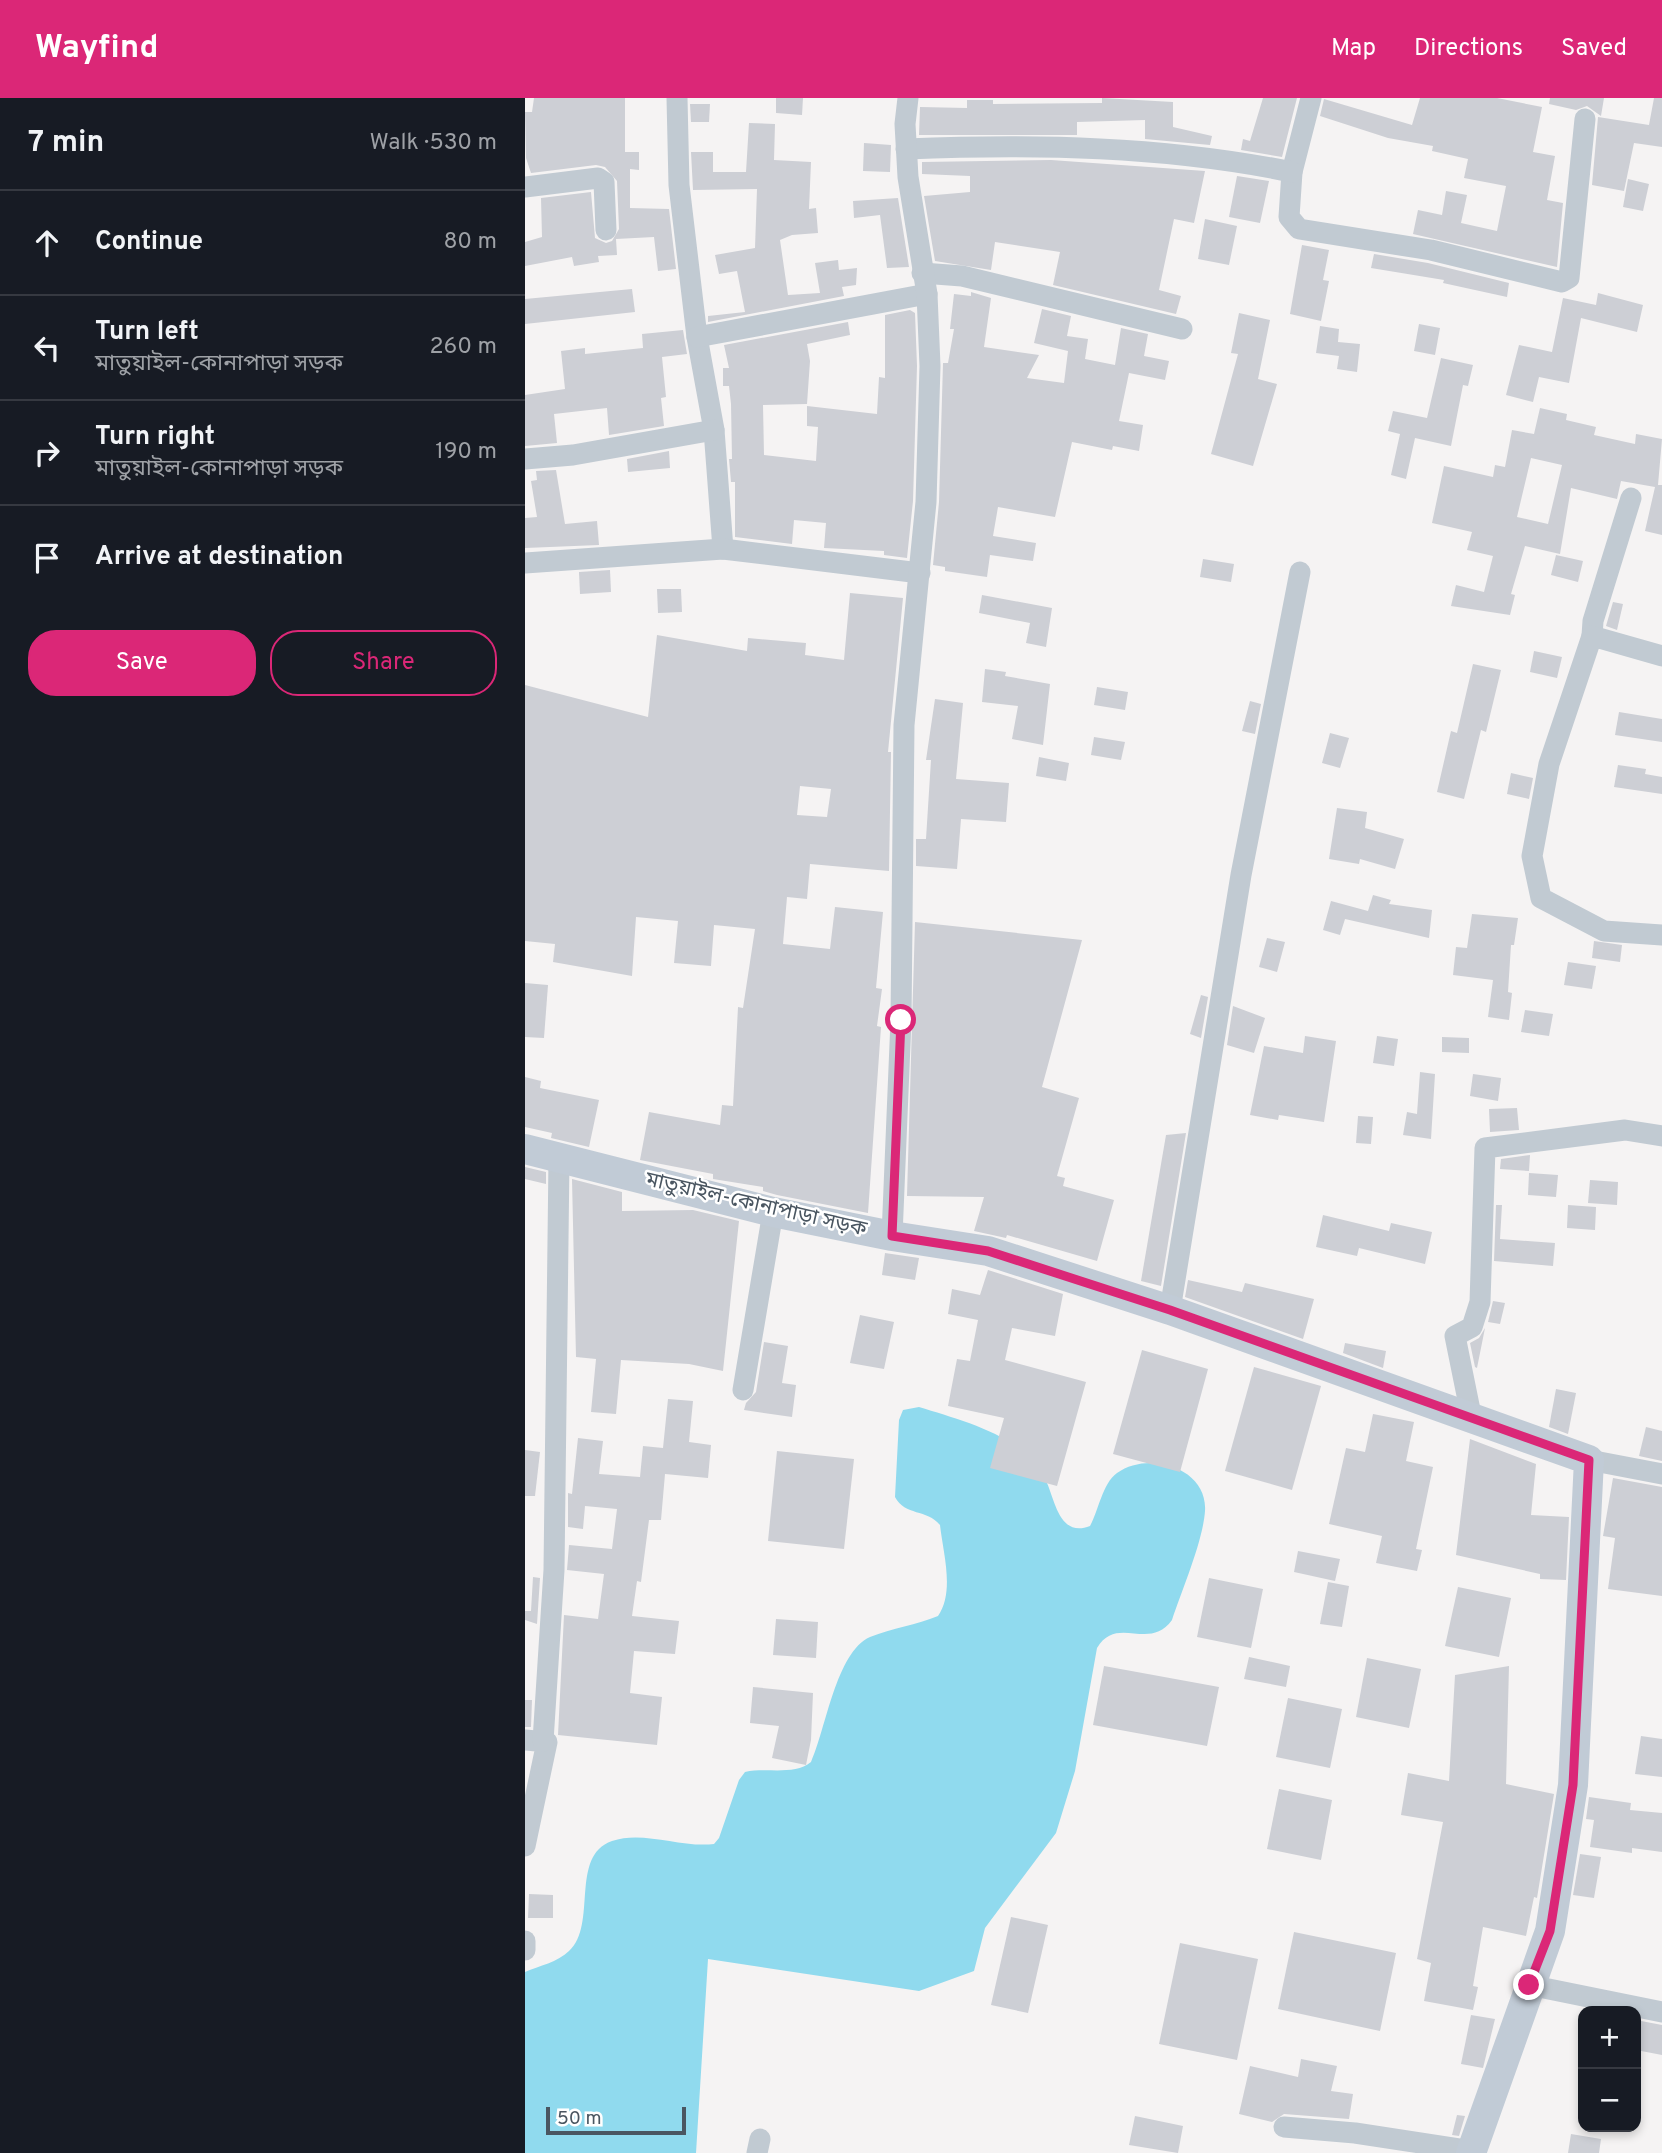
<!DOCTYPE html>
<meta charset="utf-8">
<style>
:root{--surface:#171b24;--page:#20242c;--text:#f1f3f6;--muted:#9ea1a6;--line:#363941;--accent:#db2777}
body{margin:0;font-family:Overpass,"Noto Sans Bengali",sans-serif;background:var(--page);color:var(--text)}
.controls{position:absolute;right:21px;bottom:21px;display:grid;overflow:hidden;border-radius:14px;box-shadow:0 4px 10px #0003}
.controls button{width:63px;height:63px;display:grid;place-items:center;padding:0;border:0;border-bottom:2px solid var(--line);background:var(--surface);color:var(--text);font:35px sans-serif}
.scale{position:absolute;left:21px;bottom:18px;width:140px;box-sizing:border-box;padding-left:7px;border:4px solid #4a5661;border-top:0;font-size:19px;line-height:24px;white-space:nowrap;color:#4a5661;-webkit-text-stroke:5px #fff;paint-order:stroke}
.stop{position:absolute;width:21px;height:21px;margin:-16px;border:5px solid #db2777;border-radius:50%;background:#fff}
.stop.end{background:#db2777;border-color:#fff;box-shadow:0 2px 7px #0008}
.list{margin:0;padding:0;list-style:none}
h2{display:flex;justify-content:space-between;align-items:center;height:91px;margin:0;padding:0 28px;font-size:30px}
h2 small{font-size:23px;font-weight:400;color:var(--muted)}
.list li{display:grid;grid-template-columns:46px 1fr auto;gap:21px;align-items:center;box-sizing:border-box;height:105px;padding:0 28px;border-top:2px solid var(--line)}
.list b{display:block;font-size:26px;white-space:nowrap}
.list p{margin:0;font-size:23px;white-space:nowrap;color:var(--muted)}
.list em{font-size:23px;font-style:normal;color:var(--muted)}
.actions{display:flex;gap:14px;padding:21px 28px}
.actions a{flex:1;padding:16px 0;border:2px solid var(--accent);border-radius:28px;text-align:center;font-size:24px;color:var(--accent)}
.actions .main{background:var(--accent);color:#fff}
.icon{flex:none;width:38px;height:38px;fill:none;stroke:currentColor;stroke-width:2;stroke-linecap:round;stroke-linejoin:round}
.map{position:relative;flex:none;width:1137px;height:2055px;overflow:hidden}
header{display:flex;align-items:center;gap:42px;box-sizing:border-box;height:98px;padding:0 35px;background:var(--accent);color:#fff}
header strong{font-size:33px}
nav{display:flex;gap:38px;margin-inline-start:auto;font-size:24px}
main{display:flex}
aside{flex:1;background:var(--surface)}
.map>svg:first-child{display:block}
.water{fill:#90daee}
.building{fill:#cdcfd5;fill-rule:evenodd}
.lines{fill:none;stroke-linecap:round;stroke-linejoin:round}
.street{stroke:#c1cad2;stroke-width:21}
.secondary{stroke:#c1cbd6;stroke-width:30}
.route{stroke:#db2777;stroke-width:9}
.labels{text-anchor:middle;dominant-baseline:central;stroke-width:5;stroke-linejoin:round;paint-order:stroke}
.street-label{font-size:21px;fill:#4a5661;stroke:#fff}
</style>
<header>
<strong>Wayfind</strong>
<nav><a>Map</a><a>Directions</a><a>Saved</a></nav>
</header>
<main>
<aside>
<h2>7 min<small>Walk · 530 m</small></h2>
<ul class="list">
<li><svg class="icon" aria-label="ahead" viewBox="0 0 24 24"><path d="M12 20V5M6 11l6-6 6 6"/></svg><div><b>Continue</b></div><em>80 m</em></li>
<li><svg class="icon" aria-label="left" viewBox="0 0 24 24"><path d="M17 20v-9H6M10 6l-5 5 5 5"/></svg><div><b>Turn left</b><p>মাতুয়াইল-কোনাপাড়া সড়ক</p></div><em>260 m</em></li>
<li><svg class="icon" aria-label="right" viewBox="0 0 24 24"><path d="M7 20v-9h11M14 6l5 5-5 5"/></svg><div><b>Turn right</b><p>মাতুয়াইল-কোনাপাড়া সড়ক</p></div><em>190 m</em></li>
<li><svg class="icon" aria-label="arrive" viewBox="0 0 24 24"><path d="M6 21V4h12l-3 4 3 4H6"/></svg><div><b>Arrive at destination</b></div></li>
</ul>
<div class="actions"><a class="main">Save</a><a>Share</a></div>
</aside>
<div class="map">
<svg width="1137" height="2055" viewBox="0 0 1137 2055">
<rect width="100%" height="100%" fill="#f5f3f3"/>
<!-- water -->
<path class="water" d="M394 1309C429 1320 476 1332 503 1358 509 1365 518 1377 522 1385 530 1403 535 1440 565 1428 574 1412 577 1386 592 1375 624 1352 683 1370 680 1413 678 1443 657 1492 647 1522 624 1554 592 1516 572 1550L550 1673 531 1735 460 1830 449 1873 394 1893 183 1861 171 2055H0V1874C14 1868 33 1864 44 1853 73 1827 44 1758 87 1743 118 1732 156 1750 189 1746L194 1740 214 1682 220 1674C241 1669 269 1678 286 1664 301 1631 311 1554 345 1539 367 1530 392 1527 413 1518 430 1493 418 1455 415 1427 402 1411 380 1418 370 1399L374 1322 378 1312Z"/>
<!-- building -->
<g class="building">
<polygon points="9,0 100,0 100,54 114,54 114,72 105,71 105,110 144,111 151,171 133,173 129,139 91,141 92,157 73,158 74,164 49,168 47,159 0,168 0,144 17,139 16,100 66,94 70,140 81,145 87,143 94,131 92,83 80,69 71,67 6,75 1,60 0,14 7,14"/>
<polygon points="251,0 278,0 277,17 251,15"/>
<polygon points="577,0 648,4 648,29 687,38 685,47 620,41 620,22 552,24 552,37 394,37 395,9 442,10 442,2 468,2 468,6 577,5"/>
<polygon points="738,0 772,0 757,59 716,52 718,41 725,43"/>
<polygon points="895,0 972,0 1017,9 1008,54 1030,58 1022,102 1038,105 1032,169 888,136 893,112 917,117 921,93 942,97 936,125 972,133 981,88 939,80 943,61 907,53 908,48 863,40 795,18 799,1 887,27"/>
<polygon points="1025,0 1079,0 1076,18 1062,8 1051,12 1024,6"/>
<polygon points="1129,0 1137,0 1137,49 1109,45 1099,93 1067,87 1073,19 1124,27"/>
<polygon points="165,6 185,6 184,24 166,24"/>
<polygon points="224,25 250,26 249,62 286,64 284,111 291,110 293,135 267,137 255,142 263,197 295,195 290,165 313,162 314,172 332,170 331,187 317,189 319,198 183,224 183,218 220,214 212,173 194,176 190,157 230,150 232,91 168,92 166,54 188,54 188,74 221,74"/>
<polygon points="339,45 366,47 365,74 338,73"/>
<polygon points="526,62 680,73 669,125 649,121 634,192 656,198 651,216 528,187 535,154 470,144 466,172 410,163 399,98 445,94 445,78 397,76 397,64"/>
<polygon points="712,78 744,83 735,125 704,119"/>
<polygon points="1103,81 1124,86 1118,113 1098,109"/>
<polygon points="373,100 384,169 362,170 355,117 329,120 328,103"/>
<polygon points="680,121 712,128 704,167 673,161"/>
<polygon points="777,147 804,152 798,182 804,183 796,223 765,216"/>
<polygon points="849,156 903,165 984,185 982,199 918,185 919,182 846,170"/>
<polygon points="107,191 110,214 0,226 0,201"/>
<polygon points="446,194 466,200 459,249 514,257 502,280 539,285 543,253 509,245 517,211 546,218 542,238 563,241 560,261 590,267 596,230 623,236 619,258 644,263 640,282 604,275 594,323 618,327 614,353 588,348 587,352 547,344 530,419 473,409 468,438 511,445 508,463 465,457 462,479 420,473 420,469 408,467 414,404 418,265 423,265 429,231 425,231 429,196 446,198"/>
<polygon points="1073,195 1118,207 1112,234 1056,220 1044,285 1014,279 1008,304 981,297 994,247 1027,254 1038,200 1071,207"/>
<polygon points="385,212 390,215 392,268 388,403 382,460 359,457 359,453 299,450 301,425 269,422 267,446 210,439 210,384 206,384 204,361 207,361 206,306 204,288 198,288 198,270 204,270 199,247 323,224 325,237 282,246 285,263 282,306 238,307 239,357 291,363 293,329 282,328 282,308 352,316 354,279 360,280 360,217"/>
<polygon points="714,215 745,222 733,281 752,286 728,368 686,356 713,256 706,255"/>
<polygon points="894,226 915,230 910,257 889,253"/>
<polygon points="795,228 814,231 813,244 835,246 832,274 812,271 814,258 791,255"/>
<polygon points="158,232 162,256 137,259 141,299 136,300 139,328 84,337 82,310 29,316 32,345 0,348 0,297 40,291 36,253 60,250 60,256 118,250 117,236"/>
<polygon points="916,260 948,267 943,288 938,287 926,348 890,340 881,381 866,377 875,336 863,333 868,313 902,320"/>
<path d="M1015 310 1042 316 1041 322 1071 329 1069 337 1110 346 1111 336 1137 341 1133 387H1137V437L1120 433 1130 389 1096 383 1092 401 1046 390 1035 456 1000 448 986 496 990 497 985 517 926 508 931 487 959 494 968 458 942 452 947 434 907 425 919 368 968 379 970 367 980 369 987 332 1009 336ZM1006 360 1037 367 1023 426 992 419Z"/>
<polygon points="144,353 145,370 103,374 102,361"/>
<polygon points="31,372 40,426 72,423 74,447 0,450 0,420 12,419 6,383 12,382 11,373"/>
<polygon points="1031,457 1058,463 1053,484 1026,477"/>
<polygon points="678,461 709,466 706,484 675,479"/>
<polygon points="85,472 86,494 55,496 54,474"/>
<polygon points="132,491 156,491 157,514 133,515"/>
<path d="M325 495 378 500 363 654H366L364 773 285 766 282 801 262 799 258 846 305 851 310 809 358 814 351 890 357 891 352 928 356 929 343 1115 252 1097 238 1093V1089L188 1081V1076L115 1062 124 1014 195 1027 197 1007 208 1008 213 909 218 910 230 831 189 827 186 868 149 865 153 823 111 819 107 878 28 864 30 846 0 843V587L123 619 132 537 222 553 223 540 281 545 280 557 319 562ZM275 688 306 691 302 719 272 717Z"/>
<polygon points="457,497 527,510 521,549 501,545 505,525 454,515"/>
<polygon points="1088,504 1098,506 1092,532 1081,528"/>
<polygon points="1009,553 1037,559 1032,580 1005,574"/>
<polygon points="948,566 976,572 961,634 956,632 939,701 912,694 926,633 932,635"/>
<polygon points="460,571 481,574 480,578 525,586 518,647 487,641 493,608 457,604"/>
<polygon points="572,589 603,594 600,612 569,607"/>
<polygon points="410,601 438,605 431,681 484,685 481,724 436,721 432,771 391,768 391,741 401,741 406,662 401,662"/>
<polygon points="725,603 736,606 730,636 717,633"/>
<polygon points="1094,614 1137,621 1137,644 1090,637"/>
<polygon points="805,635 824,640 815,670 797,665"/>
<polygon points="569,639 600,644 596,662 566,657"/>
<polygon points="514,659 544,665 541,683 511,678"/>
<polygon points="1093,667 1121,671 1120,676 1137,679 1137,696 1089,689"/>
<polygon points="986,675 1008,680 1004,701 982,696"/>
<polygon points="812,710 842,714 840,730 879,741 870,771 835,761 834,766 804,761"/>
<polygon points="848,797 866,802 864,806 907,812 904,840 820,821 815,837 798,832 806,803 843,813"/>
<polygon points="947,816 993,820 989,847 986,847 983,894 987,895 984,922 963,919 968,882 928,877 931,849 942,850"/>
<polygon points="390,824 557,842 517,989 554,1000 532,1078 540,1080 538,1088 589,1102 572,1163 482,1137 481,1140 449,1133 459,1099 382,1098"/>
<polygon points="742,840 760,844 752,874 734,869"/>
<polygon points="1069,843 1097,847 1095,864 1067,860"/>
<polygon points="1043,864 1071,868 1067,891 1039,887"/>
<polygon points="0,885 23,887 19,940 0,939"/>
<polygon points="676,897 683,899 676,940 665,936"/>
<polygon points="708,908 740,920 729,955 702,947"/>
<polygon points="1000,912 1028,916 1024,938 996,934"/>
<polygon points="780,938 811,943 799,1024 754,1017 753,1022 725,1017 739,948 778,955"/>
<polygon points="852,938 873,941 869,968 848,965"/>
<polygon points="917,939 944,940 944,955 917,954"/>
<polygon points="895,974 910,976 906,1041 878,1037 882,1014 892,1016"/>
<polygon points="948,976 976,980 973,1003 945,998"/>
<polygon points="0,979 16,983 15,990 74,1002 64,1049 26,1040 27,1035 0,1029"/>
<polygon points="992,1010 994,1032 965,1034 964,1011"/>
<polygon points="833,1018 848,1019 846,1046 831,1045"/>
<polygon points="661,1035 636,1188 616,1183 641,1037"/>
<polygon points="1005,1057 1004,1073 975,1071 976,1061"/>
<polygon points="0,1069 21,1074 21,1086 0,1081"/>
<polygon points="1004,1075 1033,1077 1031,1099 1003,1097"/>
<polygon points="47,1081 97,1094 97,1113 168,1112 214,1123 198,1273 164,1266 96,1262 91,1316 66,1314 71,1261 51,1259"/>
<polygon points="1065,1082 1093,1084 1092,1107 1063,1105"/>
<polygon points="971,1107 977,1107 975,1141 1030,1145 1028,1168 969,1163"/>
<polygon points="1043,1107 1071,1109 1070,1132 1042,1130"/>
<polygon points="798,1117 864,1133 866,1125 907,1134 900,1166 834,1150 832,1158 791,1149"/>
<polygon points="360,1155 394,1160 390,1182 357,1177"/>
<polygon points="463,1172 538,1196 530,1238 487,1230 480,1262 561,1284 532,1388 465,1370 479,1320 423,1308 432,1261 445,1263 453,1222 423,1216 427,1191 455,1197"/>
<polygon points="663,1182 717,1194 720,1185 789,1201 778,1241 660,1199"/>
<polygon points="968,1203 980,1205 975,1226 963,1224"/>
<polygon points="335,1217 369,1224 359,1271 325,1265"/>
<polygon points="960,1230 952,1270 950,1269 945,1245 954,1240"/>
<polygon points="239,1244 263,1248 257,1285 271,1287 267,1319 219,1312 221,1305 231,1294"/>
<polygon points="820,1245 861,1253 858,1270 818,1255"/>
<polygon points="617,1252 683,1271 655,1374 588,1356"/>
<polygon points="729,1269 796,1288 767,1392 700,1373"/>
<polygon points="1031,1291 1051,1295 1043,1336 1024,1329"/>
<polygon points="143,1301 168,1303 164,1344 186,1347 183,1380 140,1376 136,1422 124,1422 116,1484 112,1483 107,1518 154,1523 150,1556 109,1553 105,1595 137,1599 132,1647 33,1637 39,1517 73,1521 79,1476 42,1472 44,1447 87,1451 92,1411 60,1408 58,1431 43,1429 43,1395 47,1396 53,1340 78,1343 74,1376 115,1379 118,1348 138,1350"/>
<polygon points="848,1316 889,1324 881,1363 908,1369 891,1451 897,1452 892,1473 851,1465 857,1438 804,1426 821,1350 840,1354"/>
<polygon points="1121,1329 1137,1333 1137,1363 1114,1358"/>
<polygon points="945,1341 1011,1366 1006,1417 1044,1419 1041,1482 1015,1481 1015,1476 931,1457"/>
<polygon points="0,1352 15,1354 10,1398 0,1398"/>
<polygon points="252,1353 329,1361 319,1451 243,1443"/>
<polygon points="1088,1380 1137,1389 1137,1498 1083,1491 1090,1440 1078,1438"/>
<polygon points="773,1453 815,1461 810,1483 769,1474"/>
<polygon points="8,1479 15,1480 12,1526 0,1522 0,1513 6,1513"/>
<polygon points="684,1480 738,1491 726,1550 672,1539"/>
<polygon points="803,1484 824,1488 817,1529 795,1526"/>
<polygon points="933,1489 986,1500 974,1559 920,1548"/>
<polygon points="251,1521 293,1524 291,1560 248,1557"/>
<polygon points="724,1559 765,1568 761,1589 719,1581"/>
<polygon points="842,1560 896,1571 884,1630 831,1619"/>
<polygon points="579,1568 694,1589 682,1648 568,1627"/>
<polygon points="984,1568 981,1686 1029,1696 1012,1800 1009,1799 1001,1838 958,1829 948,1888 953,1889 948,1912 899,1903 906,1865 892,1861 918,1724 876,1717 883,1675 924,1683 930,1577"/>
<polygon points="228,1589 288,1595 286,1642 281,1667 247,1660 254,1628 225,1625"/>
<polygon points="763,1600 817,1611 805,1670 751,1659"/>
<polygon points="0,1602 7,1602 6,1629 0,1629"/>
<polygon points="1116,1638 1137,1641 1137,1679 1110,1676"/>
<polygon points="754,1691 807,1702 796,1762 742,1751"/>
<polygon points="1064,1699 1106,1705 1105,1712 1137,1715 1137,1754 1107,1750 1107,1755 1065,1749 1069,1722 1061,1721"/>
<polygon points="1055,1756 1076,1759 1069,1800 1048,1797"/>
<polygon points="4,1796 28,1797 28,1820 3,1820"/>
<polygon points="486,1819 523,1827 503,1915 466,1907"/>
<polygon points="769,1834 871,1855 855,1933 753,1911"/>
<polygon points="655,1845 733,1861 712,1962 634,1946"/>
<polygon points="946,1917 970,1921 958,1970 936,1966"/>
<polygon points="1111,1922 1137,1927 1137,1957 1111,1952"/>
<polygon points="776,1961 812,1968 806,1993 828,1996 824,2021 759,2016 747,2024 714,2016 725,1968 773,1979"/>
<polygon points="932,2017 940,2018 934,2038 927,2037"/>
<polygon points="610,2018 658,2028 653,2055 604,2047"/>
<polygon points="1046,2036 1076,2041 1074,2055 1043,2055"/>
</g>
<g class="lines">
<!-- street -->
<g class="street">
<polyline points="152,0 154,87 172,239 189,332 198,451"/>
<polyline points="786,0 767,74 764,119 774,131 906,152 1037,184 1044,180 1060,21"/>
<path d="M381 51C511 46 639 48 767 74"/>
<polyline points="0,89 73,80 79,84 81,132"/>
<polyline points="397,175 437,178 657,231"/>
<polyline points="172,239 402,196"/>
<polyline points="0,361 48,357 189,332"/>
<polyline points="0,465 198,451 395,475"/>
<polyline points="1067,538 1068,523 1106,400"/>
<polyline points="1137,558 1067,538 1024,666 1007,758 1016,800 1079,833 1137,837"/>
<polyline points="367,1138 376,922 379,627 401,404 405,268 402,196 383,79 380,26 383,0"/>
<polyline points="645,1212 716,777 775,474"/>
<polyline points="218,1292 248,1114"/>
<polyline points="946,1317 930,1238 947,1229 955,1204 960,1050 1100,1032 1137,1038"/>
<polyline points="1064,1362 1137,1376"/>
<polyline points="0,1642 22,1644 0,1748"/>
<polyline points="18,1643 29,1472 34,1060"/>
<polyline points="0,1843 0,1852"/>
<polyline points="1004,1887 1137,1914"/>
<polyline points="759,2029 830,2035 947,2053"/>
<polyline points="232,2055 235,2041"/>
</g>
<!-- secondary -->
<polyline class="secondary" points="0,1051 248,1114 367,1138 463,1153 645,1212 1064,1362 1048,1687 1025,1833 946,2055"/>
</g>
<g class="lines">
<!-- route -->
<polyline class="route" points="376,922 367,1138 463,1153 645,1212 1064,1362 1048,1687 1025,1833 1004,1887"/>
</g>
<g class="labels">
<!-- street labels -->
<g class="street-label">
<text transform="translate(231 1107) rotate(13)">মাতুয়াইল-কোনাপাড়া সড়ক</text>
</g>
</g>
</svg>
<div class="controls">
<button>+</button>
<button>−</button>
</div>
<div class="scale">50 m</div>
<div class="stop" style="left:376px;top:922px"></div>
<div class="stop end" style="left:1004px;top:1887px"></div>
</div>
</main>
